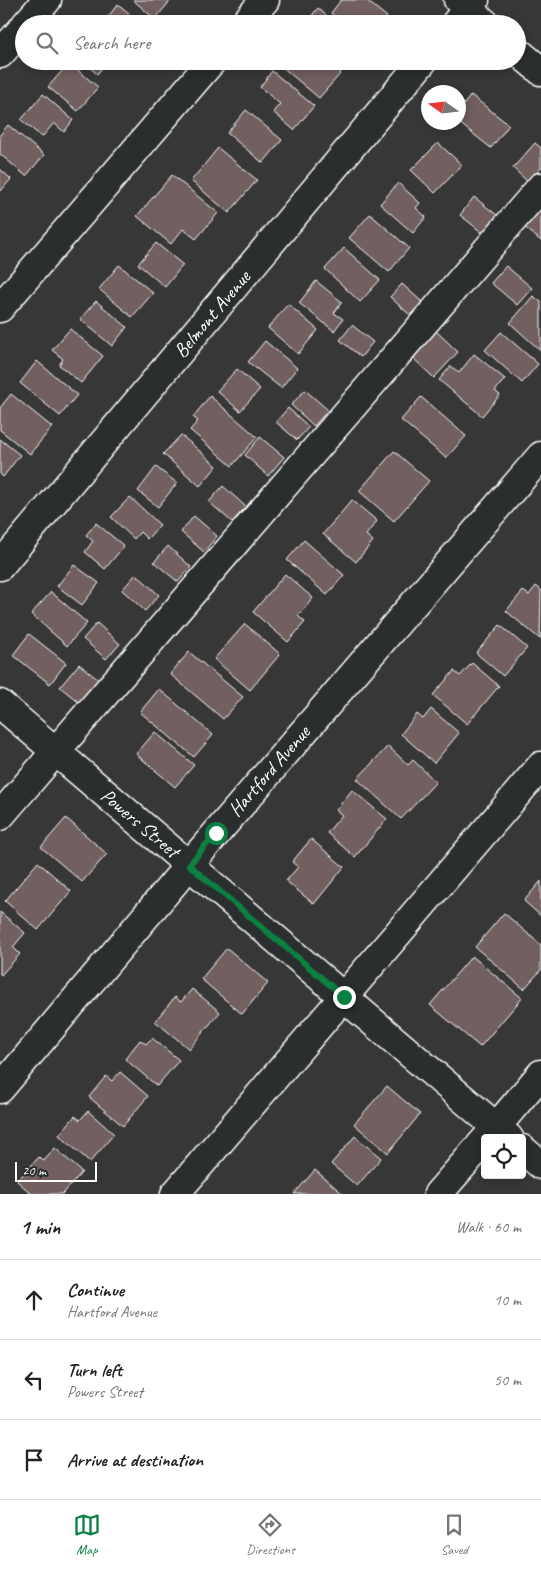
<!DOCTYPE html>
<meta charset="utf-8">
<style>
:root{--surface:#fff;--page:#f2f2f2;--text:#222;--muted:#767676;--line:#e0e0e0;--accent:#0b8043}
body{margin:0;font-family:Caveat,sans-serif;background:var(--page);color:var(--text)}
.controls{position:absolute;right:15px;bottom:15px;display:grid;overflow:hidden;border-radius:5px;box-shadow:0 2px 8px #0003}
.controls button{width:45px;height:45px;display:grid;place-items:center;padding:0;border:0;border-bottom:1px solid var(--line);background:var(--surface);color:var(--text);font:25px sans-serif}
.compass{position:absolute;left:421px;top:85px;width:45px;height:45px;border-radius:50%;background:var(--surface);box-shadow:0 2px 8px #0003;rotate:284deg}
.scale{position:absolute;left:15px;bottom:12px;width:82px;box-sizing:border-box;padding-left:5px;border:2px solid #fff;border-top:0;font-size:14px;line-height:18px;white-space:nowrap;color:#fff;-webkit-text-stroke:4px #2a2d2e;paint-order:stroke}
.stop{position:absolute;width:15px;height:15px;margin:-11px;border:4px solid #0b8043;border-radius:50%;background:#fff}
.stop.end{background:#0b8043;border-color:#fff;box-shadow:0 1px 5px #0008}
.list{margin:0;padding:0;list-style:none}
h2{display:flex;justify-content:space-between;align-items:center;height:65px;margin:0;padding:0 20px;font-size:21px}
h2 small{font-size:16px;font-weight:400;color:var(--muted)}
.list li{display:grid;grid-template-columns:32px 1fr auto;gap:15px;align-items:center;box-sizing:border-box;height:80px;padding:0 20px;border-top:1px solid var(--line)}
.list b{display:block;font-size:19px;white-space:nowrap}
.list p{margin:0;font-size:16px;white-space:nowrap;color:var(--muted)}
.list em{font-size:16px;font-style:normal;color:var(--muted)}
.icon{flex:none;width:28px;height:28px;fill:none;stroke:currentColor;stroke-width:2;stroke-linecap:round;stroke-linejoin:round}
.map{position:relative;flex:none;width:541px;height:1194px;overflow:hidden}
.search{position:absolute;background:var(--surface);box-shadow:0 2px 8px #0003;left:15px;right:15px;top:15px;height:55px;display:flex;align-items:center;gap:12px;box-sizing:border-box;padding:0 18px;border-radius:28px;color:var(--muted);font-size:19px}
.sheet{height:305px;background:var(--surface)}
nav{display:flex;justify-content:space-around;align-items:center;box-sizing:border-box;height:70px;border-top:1px solid var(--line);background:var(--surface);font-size:14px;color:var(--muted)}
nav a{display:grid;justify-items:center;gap:2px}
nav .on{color:var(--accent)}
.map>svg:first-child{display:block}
.building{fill:#725f5e;stroke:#fff}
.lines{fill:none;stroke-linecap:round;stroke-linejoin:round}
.minor-casing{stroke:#fff;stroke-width:31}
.major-casing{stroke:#fff;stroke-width:31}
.minor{stroke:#2a2d2e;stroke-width:28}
.major{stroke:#2a2d2e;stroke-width:28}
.route{stroke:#0b8043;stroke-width:6}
.labels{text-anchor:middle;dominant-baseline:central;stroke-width:5;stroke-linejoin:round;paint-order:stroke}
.street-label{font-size:20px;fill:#fff;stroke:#2a2d2e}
</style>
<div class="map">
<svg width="541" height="1194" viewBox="0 0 541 1194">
<rect width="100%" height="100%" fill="#383738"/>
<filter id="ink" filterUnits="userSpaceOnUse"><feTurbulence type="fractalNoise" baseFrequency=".02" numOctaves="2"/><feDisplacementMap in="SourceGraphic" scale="10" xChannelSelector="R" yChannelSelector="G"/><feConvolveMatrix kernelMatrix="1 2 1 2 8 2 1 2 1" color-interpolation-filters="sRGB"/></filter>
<g filter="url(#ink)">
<!-- building -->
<g class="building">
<polygon points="133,0 171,0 155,19"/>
<polygon points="341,0 366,0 387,17 382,24 344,24 331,13"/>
<polygon points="118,4 142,24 103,23"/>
<polygon points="318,8 336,24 305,24"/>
<polygon points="83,61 108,61 97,74"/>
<polygon points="285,61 327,61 341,73 319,98 281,66"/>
<polygon points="69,63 98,87 78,111 48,87"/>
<polygon points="272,71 314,106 294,130 273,112 280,104 260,87"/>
<polygon points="43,94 73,120 64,132 54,123 42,137 21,120"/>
<polygon points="471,95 509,125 491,148 458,122 458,112"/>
<polygon points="246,110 282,140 263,163 227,133"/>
<polygon points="8,125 44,155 26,176 0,154 0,135"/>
<polygon points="438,143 462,165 435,193 411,170"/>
<polygon points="535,143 541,148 541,168 528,182 513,168"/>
<polygon points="218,148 257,180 229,213 191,181"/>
<polygon points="0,169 11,179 0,192"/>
<polygon points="172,175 218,213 196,239 183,229 171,244 137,216"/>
<polygon points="398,183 420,203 416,208 426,217 413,233 380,204"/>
<polygon points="474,197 498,216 484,234 460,215"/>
<polygon points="541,201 541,241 521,224"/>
<polygon points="370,214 409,248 389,272 349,238"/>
<polygon points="156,243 183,265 165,287 138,264"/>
<polygon points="344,248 380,280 360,302 325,269"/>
<polygon points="119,265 153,293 132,317 99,289"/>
<polygon points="506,266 532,288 517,305 491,283"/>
<polygon points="316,281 342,302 334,313 343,319 334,331 299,303"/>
<polygon points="402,284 422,302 410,315 390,297"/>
<polygon points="533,296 541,302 541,351 510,323"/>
<polygon points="96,301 127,327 112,346 80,319"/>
<polygon points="288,304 318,330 298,354 268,328"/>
<polygon points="352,325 373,342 361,357 340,340"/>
<polygon points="70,329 103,356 81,383 59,365 63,359 52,350"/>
<polygon points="436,331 458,352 434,378 412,357"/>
<polygon points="501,332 538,364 522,383 485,350"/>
<polygon points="265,341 297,368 281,388 248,362"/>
<polygon points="474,354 505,379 495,391 500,395 482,416 439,380 451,366 459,373"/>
<polygon points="37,361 77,395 60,416 20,383"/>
<polygon points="237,369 260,389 240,411 217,391"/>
<polygon points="305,390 328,410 314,426 291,405"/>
<polygon points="11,394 52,427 30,454 0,430 0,408"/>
<polygon points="210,396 257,437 232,466 190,430 198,421 193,417"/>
<polygon points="421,397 466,436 446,458 401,420"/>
<polygon points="288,408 309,427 297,440 276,422"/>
<polygon points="181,435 217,466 200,486 163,454"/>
<polygon points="260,437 284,457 268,476 245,455"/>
<polygon points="0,439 20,455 3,477 0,474"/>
<polygon points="394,451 429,481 394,521 359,491"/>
<polygon points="156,467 177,483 158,507 138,491"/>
<polygon points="223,486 246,507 232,522 209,502"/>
<polygon points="130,497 160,525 147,539 140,532 134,539 111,517"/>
<polygon points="352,500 377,521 366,535 373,541 356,562 323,534"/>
<polygon points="194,516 217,536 204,552 181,532"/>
<polygon points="96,523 124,546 105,569 85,552 93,541 86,535"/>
<polygon points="304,540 344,575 327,595 287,560"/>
<polygon points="168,546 191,567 178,582 154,562"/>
<polygon points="74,565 99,583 82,605 57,586"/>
<polygon points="136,574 159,595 145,611 122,590"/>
<polygon points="285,574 313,598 298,616 305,622 288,642 253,612"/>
<polygon points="536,586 541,590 540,639 506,611 523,591 529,595"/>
<polygon points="51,592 87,623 67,646 31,614"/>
<polygon points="97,623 120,644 106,659 83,639"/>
<polygon points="245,624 280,654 250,690 214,659"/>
<polygon points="500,625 527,648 503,676 476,653"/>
<polygon points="29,634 66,663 50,684 13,655"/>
<polygon points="189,652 243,697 223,719 170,674"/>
<polygon points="472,663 499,686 467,724 433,695 454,671 460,676"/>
<polygon points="79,664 100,681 81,704 60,687"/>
<polygon points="159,689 213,735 194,757 140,712"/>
<polygon points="431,709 459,733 434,763 401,734 417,714 423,719"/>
<polygon points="155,732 194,765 175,787 136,754"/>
<polygon points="388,746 408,765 413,760 436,782 401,819 357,779"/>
<polygon points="352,790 387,819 355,857 327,833 342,815 336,810"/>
<polygon points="66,818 107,854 82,882 41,847"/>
<polygon points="311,839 344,867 314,904 286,881 298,867 292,862"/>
<polygon points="38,862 71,891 38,930 5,901"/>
<polygon points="541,881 541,916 524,901"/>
<polygon points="0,912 25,933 13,947 20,954 1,975 0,974"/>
<polygon points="504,913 541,945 541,970 524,989 475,947"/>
<polygon points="227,948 268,983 242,1014 201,979"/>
<polygon points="472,956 522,998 480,1047 430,1005"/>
<polygon points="192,989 220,1012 189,1049 155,1021 175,997 181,1002"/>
<polygon points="152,1038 179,1060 157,1086 125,1059 140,1040 146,1044"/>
<polygon points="120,1072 148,1096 123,1126 89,1097 106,1076 112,1081"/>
<polygon points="387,1086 420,1114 388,1153 354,1124"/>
<polygon points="88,1111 114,1134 90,1162 59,1135 75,1116 80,1120"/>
<polygon points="355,1136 381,1158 357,1186 331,1164"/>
<polygon points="55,1148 82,1172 63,1194 32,1194 17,1181 39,1157 44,1161"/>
<polygon points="315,1170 343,1194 294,1194"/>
</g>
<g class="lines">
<!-- minor casing -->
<g class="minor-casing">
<g id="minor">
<polyline points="26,24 47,0"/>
<polyline points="244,24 265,0"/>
<polyline points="455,24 475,0"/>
<polyline points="0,54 24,27"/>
<polyline points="0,308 212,61"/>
<polyline points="0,566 423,61"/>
<polyline points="0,704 509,1138"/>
<polyline points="0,816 541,187"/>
<polyline points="0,1089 189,865 541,456"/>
<polyline points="487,1138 541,1074"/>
<polyline points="522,1149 541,1165"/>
<polyline points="175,1194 541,766"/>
<polyline points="438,1194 485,1140"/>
</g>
</g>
<!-- major casing -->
<g class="major-casing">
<g id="major">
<polyline points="458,0 486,24"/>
<polyline points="517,51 541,71"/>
</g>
</g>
<!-- minor -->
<use href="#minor" class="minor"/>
<!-- major -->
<use href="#major" class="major"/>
</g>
</g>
<g class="lines" filter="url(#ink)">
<!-- route -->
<polyline class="route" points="216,833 189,865 344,997"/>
</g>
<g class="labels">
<!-- street labels -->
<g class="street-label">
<text transform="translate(212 314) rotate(-50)">Belmont Avenue</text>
<text transform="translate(269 771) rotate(-49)">Hartford Avenue</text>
<text transform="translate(140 823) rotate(40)">Powers Street</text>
</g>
</g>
</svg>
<div class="controls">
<button><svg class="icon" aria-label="locate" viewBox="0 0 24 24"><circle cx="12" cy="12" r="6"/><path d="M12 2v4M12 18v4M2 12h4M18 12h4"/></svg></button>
</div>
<svg class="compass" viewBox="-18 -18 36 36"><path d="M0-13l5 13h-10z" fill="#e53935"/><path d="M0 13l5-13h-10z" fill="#767676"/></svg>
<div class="scale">20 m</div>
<div class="stop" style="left:216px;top:833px"></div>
<div class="stop end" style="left:344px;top:997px"></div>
<div class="search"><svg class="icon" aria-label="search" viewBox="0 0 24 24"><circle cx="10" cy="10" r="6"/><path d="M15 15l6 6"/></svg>Search here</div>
</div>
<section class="sheet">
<h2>1 min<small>Walk · 60 m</small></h2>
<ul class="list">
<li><svg class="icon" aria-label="ahead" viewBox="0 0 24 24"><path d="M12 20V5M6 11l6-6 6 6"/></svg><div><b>Continue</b><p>Hartford Avenue</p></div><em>10 m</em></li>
<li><svg class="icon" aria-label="left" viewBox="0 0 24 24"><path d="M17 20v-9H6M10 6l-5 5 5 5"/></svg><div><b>Turn left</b><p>Powers Street</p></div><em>50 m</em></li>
<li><svg class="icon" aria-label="arrive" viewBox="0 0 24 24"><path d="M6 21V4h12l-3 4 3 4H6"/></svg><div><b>Arrive at destination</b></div></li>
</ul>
</section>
<nav>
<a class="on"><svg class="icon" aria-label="map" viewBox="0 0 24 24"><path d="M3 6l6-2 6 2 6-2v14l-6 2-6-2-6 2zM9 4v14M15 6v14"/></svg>Map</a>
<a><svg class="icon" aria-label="directions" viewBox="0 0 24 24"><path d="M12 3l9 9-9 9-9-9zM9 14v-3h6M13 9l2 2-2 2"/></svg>Directions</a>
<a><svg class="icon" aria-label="saved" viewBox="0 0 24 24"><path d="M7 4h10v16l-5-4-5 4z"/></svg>Saved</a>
</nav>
